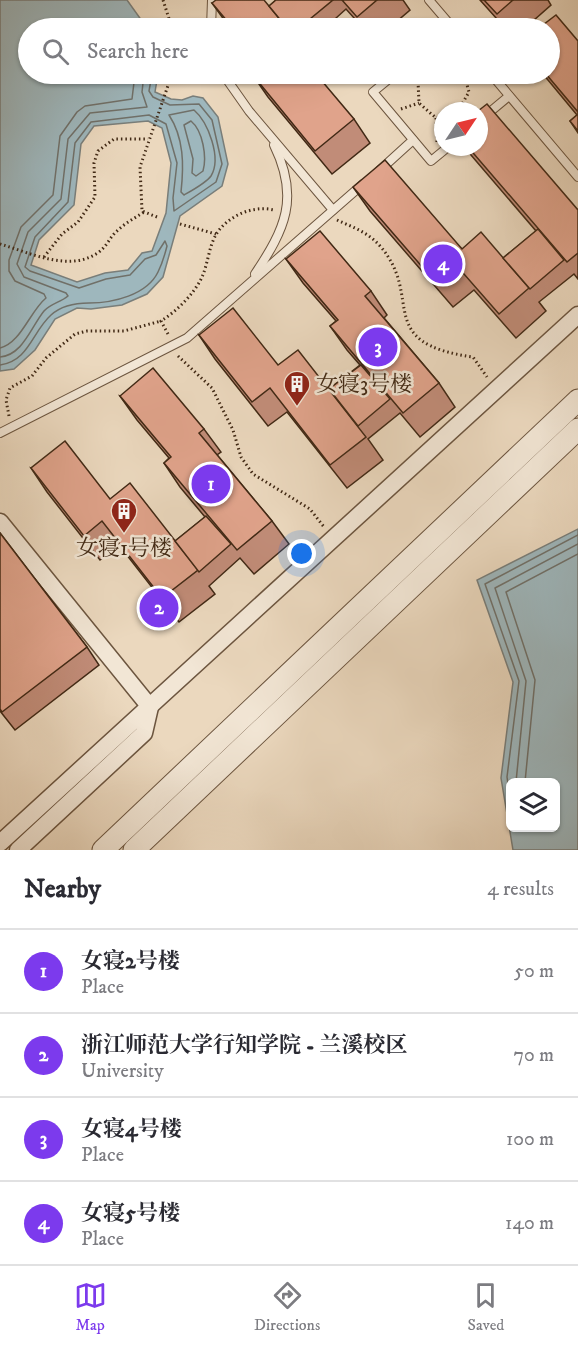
<!DOCTYPE html>
<meta charset="utf-8">
<style>
:root{--surface:#fff;--page:#f2f2f3;--text:#2b2b33;--muted:#7c7c81;--line:#e1e1e2;--accent:#7c3aed}
body{margin:0;font-family:"IM FELL DW Pica","Noto Serif SC",serif;background:var(--page);color:var(--text)}
.controls{position:absolute;right:18px;bottom:18px;display:grid;overflow:hidden;border-radius:9px;box-shadow:0 2px 4px #0004}
.controls button{width:54px;height:54px;display:grid;place-items:center;padding:0;border:0;border-bottom:2px solid var(--line);background:var(--surface);color:var(--text);font:30px sans-serif}
.compass{position:absolute;left:434px;top:102px;width:54px;height:54px;border-radius:50%;background:var(--surface);box-shadow:0 2px 4px #0004;rotate:55deg}
.you{position:absolute;left:302px;top:554px;width:21px;height:21px;margin:-15px;border:4px solid #fff;border-radius:50%;background:#1a73e8;box-shadow:0 0 0 9px #1a73e833}
.badge{display:grid;place-items:center;width:39px;height:39px;border-radius:50%;background:var(--accent);color:#fff;font-size:20px;font-weight:700}
.pin{position:absolute;translate:-50% -50%;border:3px solid #fff;box-shadow:0 2px 6px #0006}
.list{margin:0;padding:0;list-style:none}
h2{display:flex;justify-content:space-between;align-items:center;height:78px;margin:0;padding:0 24px;font-size:26px}
h2 small{font-size:20px;font-weight:400;color:var(--muted)}
.list li{display:grid;grid-template-columns:39px 1fr auto;gap:18px;align-items:center;box-sizing:border-box;height:84px;padding:0 24px;border-top:2px solid var(--line)}
.list b{display:block;font-size:22px;white-space:nowrap}
.list p{margin:0;font-size:20px;white-space:nowrap;color:var(--muted)}
.list em{font-size:20px;font-style:normal;color:var(--muted)}
.icon{flex:none;width:33px;height:33px;fill:none;stroke:currentColor;stroke-width:2;stroke-linecap:round;stroke-linejoin:round}
.map{position:relative;flex:none;width:578px;height:850px;overflow:hidden}
.search{position:absolute;background:var(--surface);box-shadow:0 2px 4px #0004;left:18px;right:18px;top:18px;height:66px;display:flex;align-items:center;gap:15px;box-sizing:border-box;padding:0 21px;border-radius:33px;color:var(--muted);font-size:22px}
.sheet{height:414px;background:var(--surface)}
nav{display:flex;justify-content:space-around;align-items:center;box-sizing:border-box;height:84px;border-top:2px solid var(--line);background:var(--surface);font-size:16px;color:var(--muted)}
nav a{display:grid;justify-items:center;gap:3px}
nav .on{color:var(--accent)}
.map>svg:first-child{display:block}
.water{fill:#9eb7bd;stroke:#797e7a;stroke-width:1.5;fill-rule:evenodd}
.lines{fill:none;stroke-linecap:round;stroke-linejoin:round}
.shore{stroke:#707069;stroke-width:1.5}
.service-casing{stroke:#6c553f;stroke-width:10}
.minor-casing{stroke:#6c553f;stroke-width:19}
.tertiary-casing{stroke:#6c553f;stroke-width:23}
.path{stroke:#412915;stroke-width:3;stroke-dasharray:1.5 3;stroke-linecap:butt}
.service{stroke:#f2e6d5;stroke-width:8}
.minor{stroke:#f2e6d5;stroke-width:16}
.tertiary{stroke:#f2e6d5;stroke-width:21}
.wall{fill:#c18c78;stroke:#412915;stroke-width:1.5}
.building{fill:#e0a38b;stroke:#412915;stroke-width:1.5}
.labels{text-anchor:middle;dominant-baseline:central;stroke-width:5;stroke-linejoin:round;paint-order:stroke}
.poi-label{font-size:22px;fill:#412915;stroke:#f2e6d5;text-anchor:start}
</style>
<div class="map">
<svg width="578" height="850" viewBox="0 0 578 850">
<rect width="100%" height="100%" fill="#ebd8be"/>
<filter id="stains"><feTurbulence type="fractalNoise" baseFrequency=".00333" numOctaves="4"/><feColorMatrix values="0 0 0 0 .2 0 0 0 0 .09 0 0 0 0 .02 0 0 0 .5 -.17"/></filter>
<radialGradient id="worn" r=".72"><stop offset=".6" stop-color="#630" stop-opacity="0"/><stop offset="1" stop-color="#630" stop-opacity=".3"/></radialGradient>
<!-- water -->
<g class="water">
<path d="M0 0H127L147 28H28V74H158L155 92 171 99 182 100 193 96 203 98 218 117 228 164 222 186 180 216 163 277 147 294 122 305 91 309 77 308 55 319 35 350 14 369 0 371ZM148 121 162 128 171 163 166 213 152 251 142 253 128 270 105 273 77 282 31 265 39 240 74 205 81 144 94 126Z"/>
<path d="M578 529V850H513L501 778 513 682 477 580ZM556 782V828H510V782Z"/>
</g>
<g class="lines">
<!-- shore -->
<g class="shore">
<path d="M194 110C208 122 222 158 211 176 206 183 191 191 184 195L181 192C184 165 184 138 169 115Z"/>
<path d="M191 121C203 131 207 157 203 171L196 176 192 173 193 159 184 125Z"/>
<path d="M0 348C21 343 30 311 46 298L44 294 15 281 9 271V260L21 227 53 195 60 136 77 112 85 106 132 99 135 74"/>
<path d="M0 357C23 355 31 327 44 311 50 304 61 302 68 296L66 293 24 277 17 264 28 232 61 199 68 139 90 113 147 107 142 92 144 74"/>
<path d="M0 365C29 361 32 332 51 315 62 305 76 303 89 303 113 303 147 295 158 272 162 264 165 254 167 246L165 241 156 255 145 259 130 275 106 279 79 288 30 271 25 267 35 237 68 202 75 143 91 122 149 115 166 124 177 163 173 198 174 211 216 182 222 164 212 120 199 104 170 105 153 97 149 91 152 74"/>
<polyline points="516,782 526,681 495,588 578,544"/>
<polyline points="525,782 535,680 506,592 578,554"/>
<polyline points="510,797 507,777 519,681 485,584 578,535"/>
</g>
<!-- service casing -->
<g class="service-casing">
<g id="service">
<polyline points="429,0 453,28"/>
<polyline points="211,28 212,0"/>
<polyline points="223,74 249,111 333,210"/>
<polyline points="395,74 373,92 431,161 448,147"/>
<polyline points="491,74 578,177"/>
<polyline points="479,121 509,96"/>
<polyline points="380,170 413,140"/>
<path d="M255 274C285 229 300 198 274 145"/>
<polyline points="0,433 187,338 363,184"/>
</g>
</g>
<!-- minor casing -->
<g class="minor-casing">
<g id="minor">
<polyline points="0,522 150,707 144,733 18,850"/>
<polyline points="0,843 578,315"/>
</g>
</g>
<!-- tertiary casing -->
<g class="tertiary-casing">
<g id="tertiary">
<polyline points="103,850 578,400"/>
<polyline points="134,850 578,429"/>
</g>
</g>
<!-- path -->
<g class="path">
<polyline points="163,0 172,28"/>
<polyline points="423,74 418,81 419,103 436,118 443,118"/>
<polyline points="401,109 419,103"/>
<polyline points="458,111 469,92 464,74"/>
<polyline points="436,118 437,143"/>
<polyline points="157,217 142,211 140,167 172,74"/>
<path d="M337 220C352 227 368 232 380 246 425 297 372 343 473 357L487 377"/>
<polyline points="180,224 216,234"/>
<path d="M0 244C31 253 70 273 99 252 107 246 110 237 117 231 125 223 135 218 144 212"/>
<polyline points="44,257 62,234 78,222 95,197 94,163 98,151 114,139 148,139"/>
<path d="M168 334 161 321C177 311 194 294 202 277 208 264 209 245 217 233 229 215 254 205 274 210"/>
<polyline points="178,356 212,388 233,430 241,457 253,474 310,509 324,527"/>
<polyline points="9,416 6,400 10,388 32,376 46,358 75,334 87,331 124,331 161,321"/>
</g>
<!-- service -->
<use href="#service" class="service"/>
<!-- minor -->
<use href="#minor" class="minor"/>
<!-- tertiary -->
<use href="#tertiary" class="tertiary"/>
</g>
<!-- wall -->
<g class="wall">
<polygon points="276,0 403,0 410,10 389,28 363,28 346,9 325,28 230,28 212,3 269,6"/>
<polygon points="480,0 548,0 551,5 525,28 505,28"/>
<polygon points="578,41 578,133 570,121 577,115 543,74 549,74"/>
<polygon points="252,74 354,119 370,143 332,174 268,97"/>
<polygon points="466,147 479,147 578,210 578,279 574,274 539,302 546,311 516,338 474,290 453,307 370,211 353,187 462,249 503,258 536,231 471,155"/>
<polygon points="286,259 371,291 387,315 384,318 439,383 455,407 420,437 400,413 368,439 383,460 347,488 287,412 268,426 215,359 199,335 278,365 329,389 360,365 347,350 330,326 336,321 303,283"/>
<polygon points="120,396 204,429 221,452 217,455 272,521 289,544 254,574 240,558 209,586 215,594 179,622 119,545 100,560 47,492 31,468 110,499 175,541 205,517 180,487 164,463 169,458 137,420"/>
<polygon points="0,533 87,647 99,665 15,730 0,711"/>
</g>
<!-- building -->
<g class="building">
<polygon points="216,0 264,0 287,28 233,28 212,3"/>
<polygon points="276,0 333,0 299,28 287,28 269,6"/>
<polygon points="342,0 377,0 357,17"/>
<polygon points="484,0 513,0 497,14"/>
<polygon points="556,15 578,41 578,112 546,74 549,74 549,28 539,28"/>
<polygon points="252,74 316,74 354,119 315,151"/>
<polygon points="487,104 578,210 578,253 567,262 468,147 479,147 478,111"/>
<polygon points="578,114 578,131 570,121"/>
<polygon points="385,160 462,249 481,232 529,288 499,314 457,266 437,284 353,187"/>
<polygon points="538,229 564,260 530,289 503,258"/>
<polygon points="320,231 371,291 365,296 439,383 403,413 330,326 338,320 286,259"/>
<polygon points="233,308 278,365 298,350 366,437 330,465 270,388 252,402 199,335"/>
<polygon points="361,365 390,399 358,426 329,389"/>
<polygon points="153,368 204,429 199,433 272,521 237,550 164,463 171,457 120,396"/>
<polygon points="65,441 110,499 130,483 198,570 162,598 102,521 84,536 31,468"/>
<polygon points="206,516 231,544 199,572 175,541"/>
<polygon points="0,533 87,647 2,712 0,709"/>
</g>
<!-- icons -->
<defs>
<g id="building-pin" transform="scale(1.35)"><path d="M0 17L-7.5 6A9.5 9.5 0 1 1 7.5 6Z" fill="#8f2418" stroke="#f2e6d5"/><path d="M-4-6H4V6H1V3H-1V6H-4ZM-2.5-4.3h1.7v1.8h-1.7ZM.8-4.3h1.7v1.8H.8ZM-2.5-1h1.7V.8h-1.7ZM.8-1h1.7V.8H.8Z" fill="#fff"/></g>
</defs>
<g fill-rule="evenodd">
<use href="#building-pin" x="297" y="384"/>
<use href="#building-pin" x="124" y="511"/>
</g>
<g class="labels">
<!-- poi labels -->
<g class="poi-label">
<text x="316" y="384">女寝3号楼</text>
<text x="124" y="548" text-anchor="middle">女寝1号楼</text>
</g>
</g>
<rect width="100%" height="100%" filter="url(#stains)"/>
<rect width="100%" height="100%" fill="url(#worn)"/>
</svg>
<div class="controls">
<button><svg class="icon" aria-label="layers" viewBox="0 0 24 24"><path d="M12 4l9 5-9 5-9-5zM3 14l9 5 9-5"/></svg></button>
</div>
<svg class="compass" viewBox="-18 -18 36 36"><path d="M0-13l5 13h-10z" fill="#e53935"/><path d="M0 13l5-13h-10z" fill="#7c7c81"/></svg>
<div class="you"></div>
<div class="pin badge" style="left:211px;top:484px">1</div>
<div class="pin badge" style="left:159px;top:608px">2</div>
<div class="pin badge" style="left:378px;top:347px">3</div>
<div class="pin badge" style="left:443px;top:264px">4</div>
<div class="search"><svg class="icon" aria-label="search" viewBox="0 0 24 24"><circle cx="10" cy="10" r="6"/><path d="M15 15l6 6"/></svg>Search here</div>
</div>
<section class="sheet">
<h2>Nearby<small>4 results</small></h2>
<ul class="list">
<li><span class="badge">1</span><div><b>女寝2号楼</b><p>Place</p></div><em>50 m</em></li>
<li><span class="badge">2</span><div><b>浙江师范大学行知学院 - 兰溪校区</b><p>University</p></div><em>70 m</em></li>
<li><span class="badge">3</span><div><b>女寝4号楼</b><p>Place</p></div><em>100 m</em></li>
<li><span class="badge">4</span><div><b>女寝5号楼</b><p>Place</p></div><em>140 m</em></li>
</ul>
</section>
<nav>
<a class="on"><svg class="icon" aria-label="map" viewBox="0 0 24 24"><path d="M3 6l6-2 6 2 6-2v14l-6 2-6-2-6 2zM9 4v14M15 6v14"/></svg>Map</a>
<a><svg class="icon" aria-label="directions" viewBox="0 0 24 24"><path d="M12 3l9 9-9 9-9-9zM9 14v-3h6M13 9l2 2-2 2"/></svg>Directions</a>
<a><svg class="icon" aria-label="saved" viewBox="0 0 24 24"><path d="M7 4h10v16l-5-4-5 4z"/></svg>Saved</a>
</nav>
